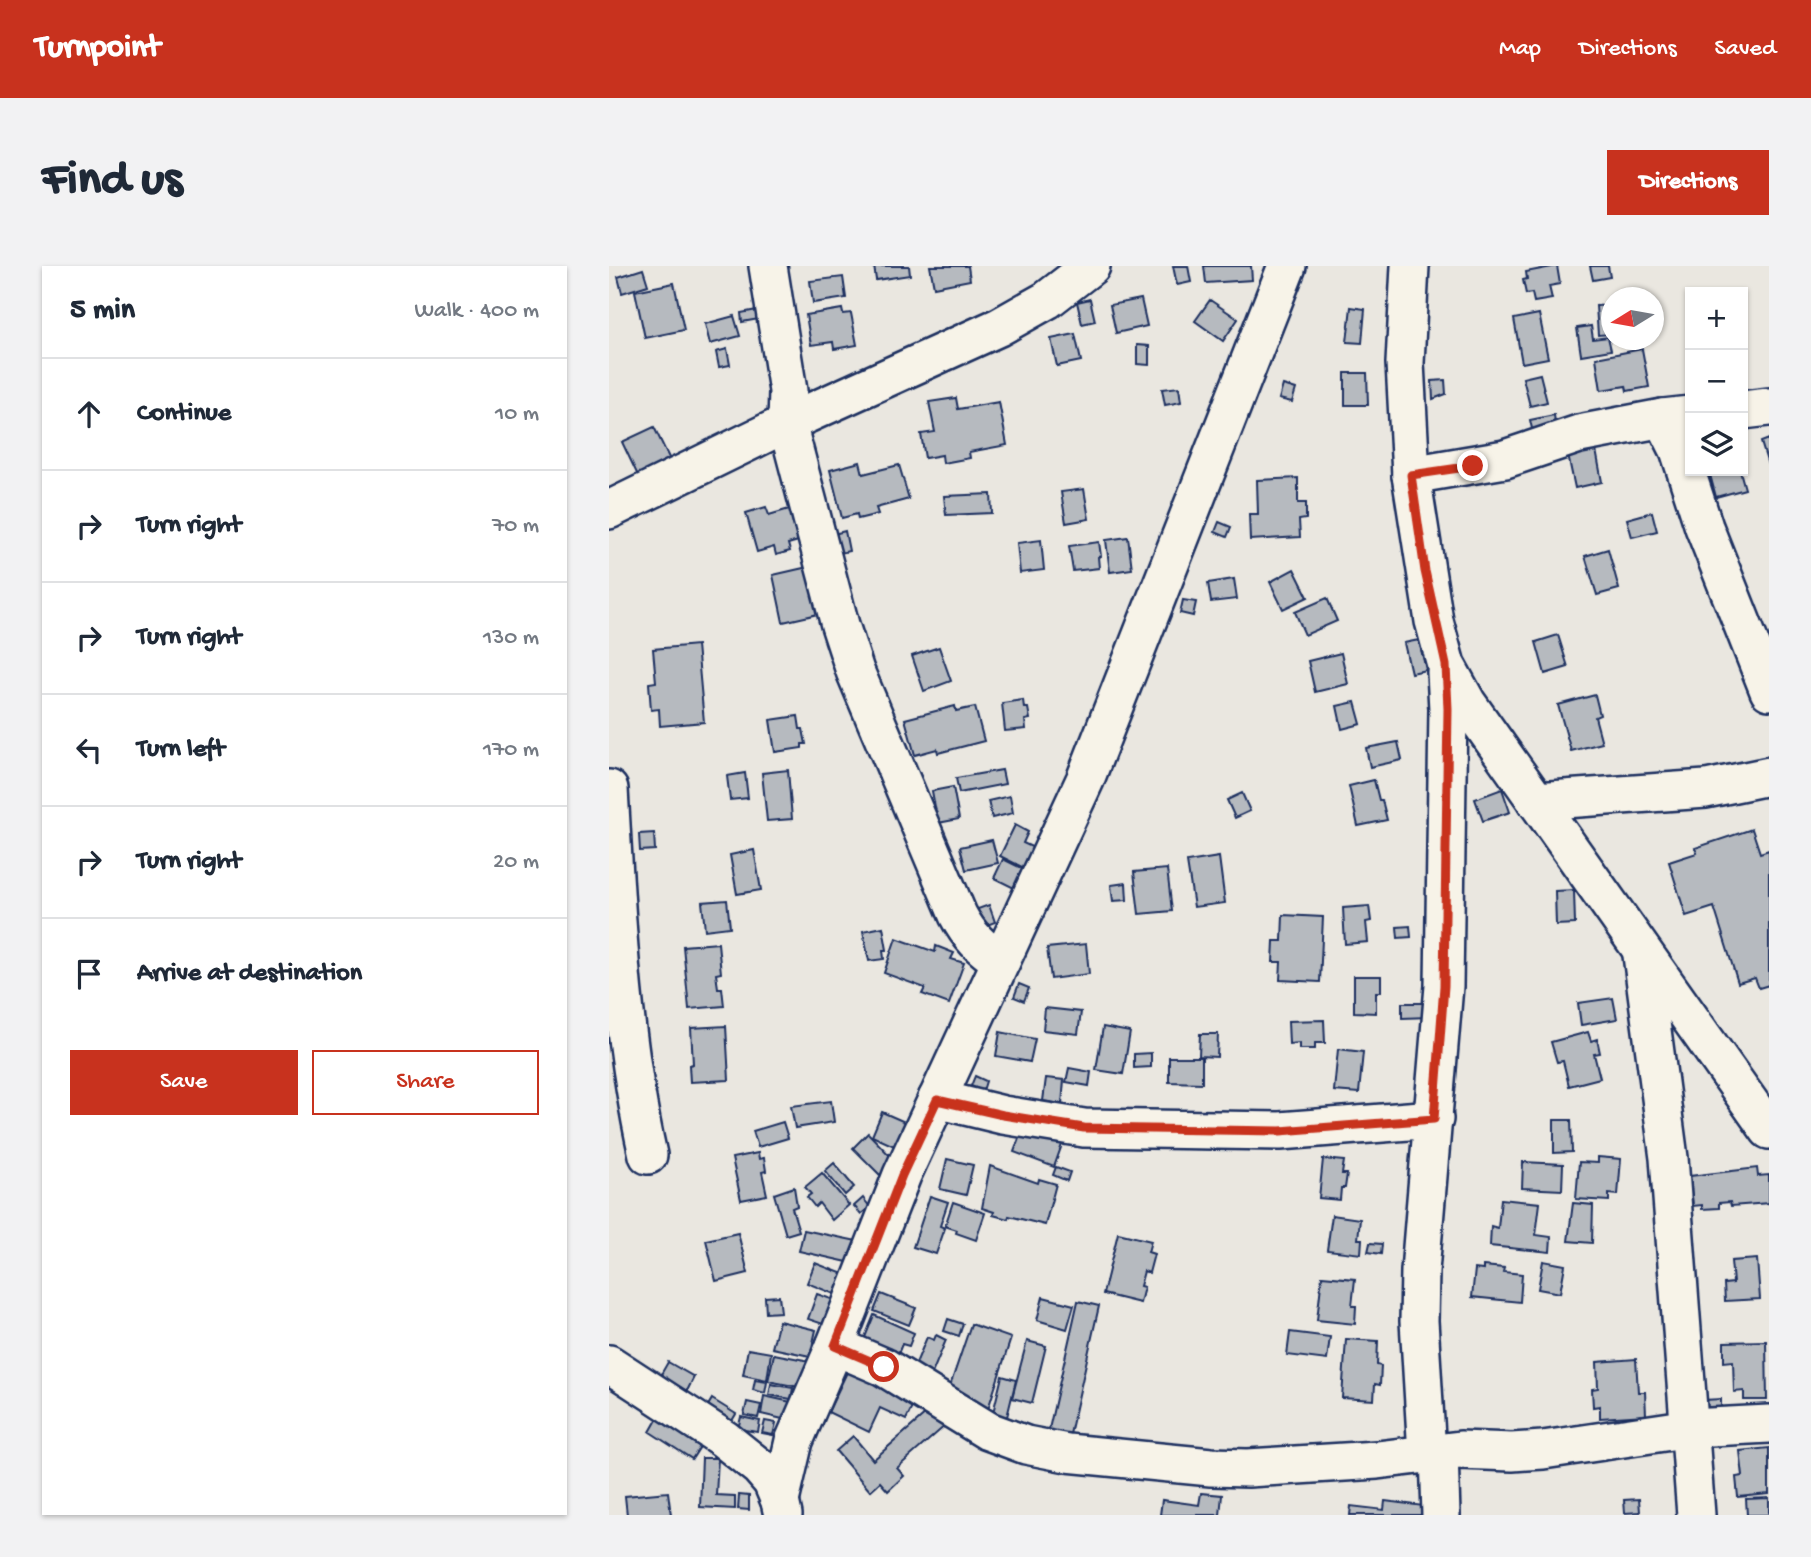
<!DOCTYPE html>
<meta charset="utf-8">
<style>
:root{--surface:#fff;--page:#f2f2f3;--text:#1f2937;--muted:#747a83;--line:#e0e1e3;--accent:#c8321e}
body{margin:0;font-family:"Gochi Hand",sans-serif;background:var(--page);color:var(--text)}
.controls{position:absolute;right:21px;top:21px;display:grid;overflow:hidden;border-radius:0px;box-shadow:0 2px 5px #0004}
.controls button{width:63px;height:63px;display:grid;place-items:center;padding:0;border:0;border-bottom:2px solid var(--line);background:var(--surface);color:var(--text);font:35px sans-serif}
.compass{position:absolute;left:992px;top:21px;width:63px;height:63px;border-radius:50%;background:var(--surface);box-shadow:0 2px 5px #0004;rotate:259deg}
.stop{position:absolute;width:21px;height:21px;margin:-16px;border:5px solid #c8321e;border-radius:50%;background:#fff}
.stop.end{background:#c8321e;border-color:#fff;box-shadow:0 2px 7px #0008}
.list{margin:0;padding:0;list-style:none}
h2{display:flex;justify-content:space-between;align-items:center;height:91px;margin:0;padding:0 28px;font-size:30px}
h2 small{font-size:23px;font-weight:400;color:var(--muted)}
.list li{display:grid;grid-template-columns:46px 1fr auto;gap:21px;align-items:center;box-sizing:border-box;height:112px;padding:0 28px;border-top:2px solid var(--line)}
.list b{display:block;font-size:26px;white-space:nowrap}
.list em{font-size:23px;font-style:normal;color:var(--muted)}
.actions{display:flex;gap:14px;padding:21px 28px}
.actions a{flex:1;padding:16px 0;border:2px solid var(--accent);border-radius:0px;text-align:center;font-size:24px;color:var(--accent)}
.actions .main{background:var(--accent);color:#fff}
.icon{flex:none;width:38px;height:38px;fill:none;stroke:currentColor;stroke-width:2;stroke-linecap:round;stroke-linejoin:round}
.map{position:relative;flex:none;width:1160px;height:1249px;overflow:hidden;border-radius:0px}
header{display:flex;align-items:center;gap:42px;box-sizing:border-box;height:98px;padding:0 35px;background:var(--accent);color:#fff}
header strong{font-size:33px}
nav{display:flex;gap:38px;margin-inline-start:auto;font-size:24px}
.intro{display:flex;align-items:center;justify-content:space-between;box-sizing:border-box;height:168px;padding:0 42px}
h1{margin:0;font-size:49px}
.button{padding:18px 32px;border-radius:0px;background:var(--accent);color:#fff;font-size:24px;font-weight:700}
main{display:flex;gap:42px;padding:0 42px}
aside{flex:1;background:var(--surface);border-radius:0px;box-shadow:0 2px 5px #0004}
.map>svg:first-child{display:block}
.building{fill:#b6babf;stroke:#1b2f5e;stroke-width:2}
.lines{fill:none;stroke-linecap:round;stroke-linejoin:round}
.minor-casing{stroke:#1b2f5e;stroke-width:42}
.minor{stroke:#f7f3e8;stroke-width:37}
.route{stroke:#c8321e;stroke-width:9}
</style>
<header>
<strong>Turnpoint</strong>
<nav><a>Map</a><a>Directions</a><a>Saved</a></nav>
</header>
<div class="intro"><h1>Find us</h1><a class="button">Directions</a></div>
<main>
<aside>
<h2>5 min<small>Walk · 400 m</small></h2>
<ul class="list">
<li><svg class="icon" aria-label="ahead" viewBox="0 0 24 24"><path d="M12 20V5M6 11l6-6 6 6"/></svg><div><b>Continue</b></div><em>10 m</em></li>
<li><svg class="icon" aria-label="right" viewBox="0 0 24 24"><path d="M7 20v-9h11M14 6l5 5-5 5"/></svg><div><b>Turn right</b></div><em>70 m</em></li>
<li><svg class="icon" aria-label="right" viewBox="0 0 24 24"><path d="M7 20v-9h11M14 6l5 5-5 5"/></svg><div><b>Turn right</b></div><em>130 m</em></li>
<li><svg class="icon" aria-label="left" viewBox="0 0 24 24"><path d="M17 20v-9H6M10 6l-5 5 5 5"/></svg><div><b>Turn left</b></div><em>170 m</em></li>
<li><svg class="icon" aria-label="right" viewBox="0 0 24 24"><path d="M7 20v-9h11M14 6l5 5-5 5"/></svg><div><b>Turn right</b></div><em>20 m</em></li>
<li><svg class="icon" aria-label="arrive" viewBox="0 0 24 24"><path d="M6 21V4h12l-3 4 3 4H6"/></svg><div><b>Arrive at destination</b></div></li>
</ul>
<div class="actions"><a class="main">Save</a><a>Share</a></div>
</aside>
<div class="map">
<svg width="1160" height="1249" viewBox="0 0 1160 1249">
<rect width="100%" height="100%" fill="#eae7e0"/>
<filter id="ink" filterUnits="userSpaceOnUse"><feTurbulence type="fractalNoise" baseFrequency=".0143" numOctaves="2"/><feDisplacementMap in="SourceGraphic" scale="14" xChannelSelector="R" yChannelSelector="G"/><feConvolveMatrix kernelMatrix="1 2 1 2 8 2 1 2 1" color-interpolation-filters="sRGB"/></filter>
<g filter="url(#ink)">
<!-- building -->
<g class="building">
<polygon points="265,0 300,0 301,9 267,14"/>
<polygon points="321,0 359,0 361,14 325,21"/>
<polygon points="564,0 579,0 582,16 568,19"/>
<polygon points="595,0 642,0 643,14 597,17"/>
<polygon points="948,0 951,18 940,20 943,33 925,36 923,27 917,28 914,14 918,13 917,6"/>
<polygon points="981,0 999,0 1001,11 984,14"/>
<polygon points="34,3 39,19 13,27 9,11"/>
<polygon points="234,11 237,32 204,37 201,15"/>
<polygon points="65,17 75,64 36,72 26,25"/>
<polygon points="481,33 486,55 473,58 468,36"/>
<polygon points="532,33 538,60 507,67 501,39"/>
<polygon points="601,34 629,53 614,75 586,55"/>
<polygon points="1002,39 1002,68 989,69 987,40"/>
<polygon points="742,41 756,43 753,77 738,76"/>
<polygon points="233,43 234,48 242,47 248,79 225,83 224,76 202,79 197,49"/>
<polygon points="148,44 150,53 133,56 132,47"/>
<polygon points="930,48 939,92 913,97 905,53"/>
<polygon points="125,50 131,70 101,78 96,58"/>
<polygon points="982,60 984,73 999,71 1002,84 972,89 968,62"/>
<polygon points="466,68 472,95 448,100 442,73"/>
<polygon points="528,79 540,80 540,99 528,98"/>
<polygon points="118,83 121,99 110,101 107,86"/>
<polygon points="1033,83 1040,121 1018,125 1017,120 992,124 987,92"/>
<polygon points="736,107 758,107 759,139 736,139"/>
<polygon points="931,108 938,136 921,140 914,112"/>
<polygon points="836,114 837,128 824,133 823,115"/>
<polygon points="674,119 687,123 683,136 670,133"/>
<polygon points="570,121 572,136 556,139 553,123"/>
<polygon points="347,132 349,143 390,136 398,179 360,186 361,192 334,197 333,189 316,192 312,168 326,166 320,136"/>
<polygon points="945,149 947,163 924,167 921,154"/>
<polygon points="45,161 63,198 31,214 13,176"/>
<polygon points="1160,173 1160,202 1152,176"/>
<polygon points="987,184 993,216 966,222 959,189"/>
<polygon points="251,196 254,208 290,199 300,233 267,242 269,248 249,253 248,248 233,252 221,204"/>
<polygon points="1100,205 1131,205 1136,223 1107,231"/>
<polygon points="689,212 689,237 697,237 697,253 690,254 691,271 641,274 640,248 649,248 648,214"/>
<polygon points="475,223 480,253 457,257 452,226"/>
<polygon points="382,228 383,247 337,249 335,230"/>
<polygon points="157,241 160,249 187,241 196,273 179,278 181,285 167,289 165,281 148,286 137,247"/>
<polygon points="1043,246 1048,265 1023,271 1018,253"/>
<polygon points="610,256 622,261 618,271 606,266"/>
<polygon points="236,265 240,285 222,289 217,270"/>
<polygon points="519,271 523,303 501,306 497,274"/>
<polygon points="432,274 435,304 411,307 408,277"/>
<polygon points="490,276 492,290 489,291 490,302 464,305 460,280"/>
<polygon points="999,283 1010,323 988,329 976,290"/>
<polygon points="199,301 209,348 174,356 164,309"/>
<polygon points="685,303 699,331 674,343 661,316"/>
<polygon points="625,313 628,333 602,336 599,317"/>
<polygon points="718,332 728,355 696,369 686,346"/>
<polygon points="574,334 587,336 584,350 571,347"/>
<polygon points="949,369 959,401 936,408 927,376"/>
<polygon points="810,374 817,404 802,407 795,377"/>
<polygon points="88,379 95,456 51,460 50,443 42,444 40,417 47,416 44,383"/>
<polygon points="330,381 342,415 315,425 303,390"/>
<polygon points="732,387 739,418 706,426 699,395"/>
<polygon points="986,429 991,449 986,451 993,477 962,485 949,439"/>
<polygon points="414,434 415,442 419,442 421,453 416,454 417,463 396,465 393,437"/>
<polygon points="746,436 752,458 733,463 728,440"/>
<polygon points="346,440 347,445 366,441 375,475 329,487 328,483 306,489 296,453"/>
<polygon points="189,450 191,463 194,463 197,478 193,478 193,482 166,486 161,454"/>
<polygon points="789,476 793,494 761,501 757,482"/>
<polygon points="179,504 183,553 158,555 153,507"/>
<polygon points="393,504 396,518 350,527 347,512"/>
<polygon points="136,507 139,532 121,534 118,510"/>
<polygon points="765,514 770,534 773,534 778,554 749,560 740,520"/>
<polygon points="344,521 350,553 329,557 323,525"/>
<polygon points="893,523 901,546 874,555 866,533"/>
<polygon points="633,527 641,545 626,552 618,534"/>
<polygon points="401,530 404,547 383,552 379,535"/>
<polygon points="406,559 419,566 414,577 425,582 415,602 391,590"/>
<polygon points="1143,563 1151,587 1160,584 1160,719 1150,722 1146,712 1129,717 1105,641 1077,650 1060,596 1088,587 1086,582"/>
<polygon points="45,567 46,584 31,585 30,568"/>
<polygon points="383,574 389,597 357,604 351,581"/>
<polygon points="145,584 152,624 128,628 121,589"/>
<polygon points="610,591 616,637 585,641 578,596"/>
<polygon points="394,593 418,605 409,624 385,612"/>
<polygon points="558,603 563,645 530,648 525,606"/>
<polygon points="517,617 518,634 504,635 502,619"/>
<polygon points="965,624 966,658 947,659 946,625"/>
<polygon points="118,634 121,661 96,664 93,636"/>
<polygon points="380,639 386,656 373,661 366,644"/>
<polygon points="760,640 762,655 757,656 759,676 736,678 734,642"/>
<polygon points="674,649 714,651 711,716 671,714 672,696 664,696 665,675 673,675"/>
<polygon points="801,660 802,671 789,672 788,661"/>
<polygon points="274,661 278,684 274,684 275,693 260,695 254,665"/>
<polygon points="287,672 326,686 327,680 345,687 342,693 355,697 340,738 313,728 316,722 275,707"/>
<polygon points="109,677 112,707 107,708 109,722 113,722 115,740 80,743 74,680"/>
<polygon points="477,678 480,708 442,713 438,682"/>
<polygon points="745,710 772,710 772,726 767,726 767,747 745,746"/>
<polygon points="410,718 420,722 415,735 405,731"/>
<polygon points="1004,732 1008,753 972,759 969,737"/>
<polygon points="793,737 819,737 820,751 793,752"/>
<polygon points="436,742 472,746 469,768 434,764"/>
<polygon points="715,754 716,777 706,777 706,783 690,783 690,777 680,778 679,755"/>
<polygon points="117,760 120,814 81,816 80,799 84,798 82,762"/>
<polygon points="494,761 521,766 514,808 487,804"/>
<polygon points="391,766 426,773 421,796 387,790"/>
<polygon points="979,766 982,775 988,773 991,787 985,788 991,812 960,820 954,795 948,796 942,776"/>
<polygon points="591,768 609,768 608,791 590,790"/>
<polygon points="729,783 754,786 750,827 725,825"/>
<polygon points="542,787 542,801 525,802 525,788"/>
<polygon points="560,791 593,791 593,817 560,816"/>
<polygon points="460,802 482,806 480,820 457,816"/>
<polygon points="366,810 377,815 374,825 362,820"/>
<polygon points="437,812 455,814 453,838 434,835"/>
<polygon points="222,835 225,856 186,862 182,840"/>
<polygon points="273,846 305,860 294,884 263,870"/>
<polygon points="945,854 962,854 963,886 945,887"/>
<polygon points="174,856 179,872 149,881 144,865"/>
<polygon points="415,859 455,873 445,901 405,886"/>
<polygon points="259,867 288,897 273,911 244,882"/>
<polygon points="149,887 150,893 155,892 157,905 153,906 158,929 132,934 123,892"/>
<polygon points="989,891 1012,893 1009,929 1000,928 1000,935 967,933 970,896 989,897"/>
<polygon points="338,893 364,899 357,929 331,923"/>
<polygon points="714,893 735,895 733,908 738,908 736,922 732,922 731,934 710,932"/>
<polygon points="914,896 954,898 953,924 913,922"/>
<polygon points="225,897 245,921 236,929 216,905"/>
<polygon points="381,900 429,917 430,913 447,918 436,959 400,950 399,953 384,949 385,946 373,942"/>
<polygon points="447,901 461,906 458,915 444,909"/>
<polygon points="1148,902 1149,910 1160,909 1160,937 1122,940 1121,936 1110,937 1110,942 1093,943 1093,939 1084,940 1081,910"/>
<polygon points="213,907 240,939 223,954 210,937 206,941 198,931 202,928 196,921"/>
<polygon points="185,921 188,940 183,942 190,965 177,969 165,928"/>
<polygon points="321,930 339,936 331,960 336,962 327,988 304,981"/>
<polygon points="254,932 261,941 252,948 245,940"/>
<polygon points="892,933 931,937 927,969 942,971 941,986 881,980 882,960 889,962"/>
<polygon points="344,936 376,947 367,974 347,967 348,964 336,960"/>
<polygon points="964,937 984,939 983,977 959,975"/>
<polygon points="723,949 751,953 749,973 753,973 752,988 718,984"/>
<polygon points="195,964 248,975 243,997 190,985"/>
<polygon points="129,967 139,1007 107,1015 97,974"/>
<polygon points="509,967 542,975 539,986 545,988 540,1007 535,1005 531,1020 535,1021 531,1037 494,1028"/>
<polygon points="761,977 773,978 772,988 759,986"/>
<polygon points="1148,993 1151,1033 1116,1035 1115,1018 1124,1017 1122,995"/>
<polygon points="934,995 956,999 951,1027 929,1023"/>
<polygon points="206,997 237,1009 230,1030 198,1017"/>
<polygon points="874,1000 895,1002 894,1006 913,1008 911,1036 863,1031 866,1003 874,1004"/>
<polygon points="713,1010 746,1013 743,1040 747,1040 746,1058 708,1054"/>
<polygon points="208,1028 228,1035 220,1060 199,1053"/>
<polygon points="272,1028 307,1042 300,1059 265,1045"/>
<polygon points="170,1030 172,1046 157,1047 156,1031"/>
<polygon points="434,1031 465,1039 458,1063 428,1054"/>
<polygon points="469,1035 490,1040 459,1177 438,1172"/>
<polygon points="265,1049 305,1067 300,1080 293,1078 286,1095 252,1081"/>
<polygon points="339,1053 354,1058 350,1070 335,1065"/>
<polygon points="170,1055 207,1064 201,1090 163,1082"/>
<polygon points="362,1058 402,1072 378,1146 337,1132"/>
<polygon points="681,1066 721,1071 718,1094 678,1089"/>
<polygon points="327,1069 337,1074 322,1110 305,1102 318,1071 325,1074"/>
<polygon points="737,1073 769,1075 768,1099 772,1100 771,1119 766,1118 765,1134 733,1132"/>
<polygon points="418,1075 437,1080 423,1137 403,1132"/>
<polygon points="1157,1075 1158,1134 1135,1134 1135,1125 1125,1126 1124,1095 1115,1096 1115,1076"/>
<polygon points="139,1083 162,1087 158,1114 134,1109"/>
<polygon points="165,1088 201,1095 195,1122 159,1115"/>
<polygon points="1027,1093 1029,1126 1036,1126 1037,1149 991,1152 991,1140 984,1141 983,1123 989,1122 988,1096"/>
<polygon points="59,1096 85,1111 78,1125 51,1110"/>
<polygon points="239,1104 306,1135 297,1154 271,1142 260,1166 219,1146"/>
<polygon points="393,1110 407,1114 397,1155 383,1151"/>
<polygon points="146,1114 158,1116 156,1127 144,1124"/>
<polygon points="162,1118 184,1122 182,1133 160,1129"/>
<polygon points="155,1130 182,1136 178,1154 152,1148"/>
<polygon points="103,1133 127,1148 118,1163 94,1148"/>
<polygon points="1112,1133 1112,1148 1096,1148 1095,1134"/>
<polygon points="138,1136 152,1139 149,1152 135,1149"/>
<polygon points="326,1140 346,1151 288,1202 295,1210 279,1225 271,1216 261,1225 227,1185 244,1170 264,1194"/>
<polygon points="132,1151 151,1155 149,1166 129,1163"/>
<polygon points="49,1152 92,1179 83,1193 41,1166"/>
<polygon points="156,1155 167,1157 164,1169 153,1167"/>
<polygon points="1160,1182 1160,1228 1129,1231 1127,1211 1134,1210 1131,1185"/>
<polygon points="93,1192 109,1192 107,1229 126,1230 126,1243 91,1241"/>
<polygon points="59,1226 62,1249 18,1249 16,1230"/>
<polygon points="592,1227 613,1229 611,1249 551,1249 553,1234 590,1239"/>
<polygon points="130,1229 140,1230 140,1244 129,1243"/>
<polygon points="1160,1232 1160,1249 1138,1249 1137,1233"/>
<polygon points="1030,1233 1031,1246 1016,1247 1015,1234"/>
<polygon points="776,1235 815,1240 814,1249 741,1249 742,1240 775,1244"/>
</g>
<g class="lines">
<!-- minor casing -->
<g class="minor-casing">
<g id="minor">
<path d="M159 0 179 125 178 157 231 359 246 405 349 649C360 670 372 682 392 695"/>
<polyline points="801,0 796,97 802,209 825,355 837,399 858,437 1160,864"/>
<polyline points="1134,144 1160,141"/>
<polyline points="1054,152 1070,184 1095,261 1160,425"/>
<polyline points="802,209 896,193 970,168 1054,152 1081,149"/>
<polyline points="0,244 178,157 390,61 438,34 482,0"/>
<path d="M0 523C7 645 12 769 39 889"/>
<polyline points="927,535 1097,523 1160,510"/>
<polyline points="1033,689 1060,892 1087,1249"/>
<polyline points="328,833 394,849 475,862 671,865 825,853"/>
<polyline points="226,1080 275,1101 379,1165 417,1179 458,1187 602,1201 639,1202 768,1194 851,1184 903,1186 934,1184 1082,1162 1160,1158"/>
<polyline points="0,1098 115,1173 150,1201 163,1216 171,1235 174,1249"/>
<polyline points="830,1186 832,1249"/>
<polyline points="818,1188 810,1055 811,1005 835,720 839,443 837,406"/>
<polyline points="171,1235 185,1175 226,1080 293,909 476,514 678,0"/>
</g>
</g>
<!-- minor -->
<use href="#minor" class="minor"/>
</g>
</g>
<g class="lines" filter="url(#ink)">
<!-- route -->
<polyline class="route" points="275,1101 226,1080 293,909 328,834 394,849 475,862 671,865 825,853 835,720 839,443 837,399 816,305 802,209 864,200"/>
</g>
</svg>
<div class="controls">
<button>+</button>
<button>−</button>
<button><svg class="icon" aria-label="layers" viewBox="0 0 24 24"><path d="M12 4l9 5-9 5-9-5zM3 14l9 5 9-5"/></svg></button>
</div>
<svg class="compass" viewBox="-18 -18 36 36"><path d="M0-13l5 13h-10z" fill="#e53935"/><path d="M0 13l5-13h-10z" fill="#747a83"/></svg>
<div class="stop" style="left:275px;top:1101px"></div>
<div class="stop end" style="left:864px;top:200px"></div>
</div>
</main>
